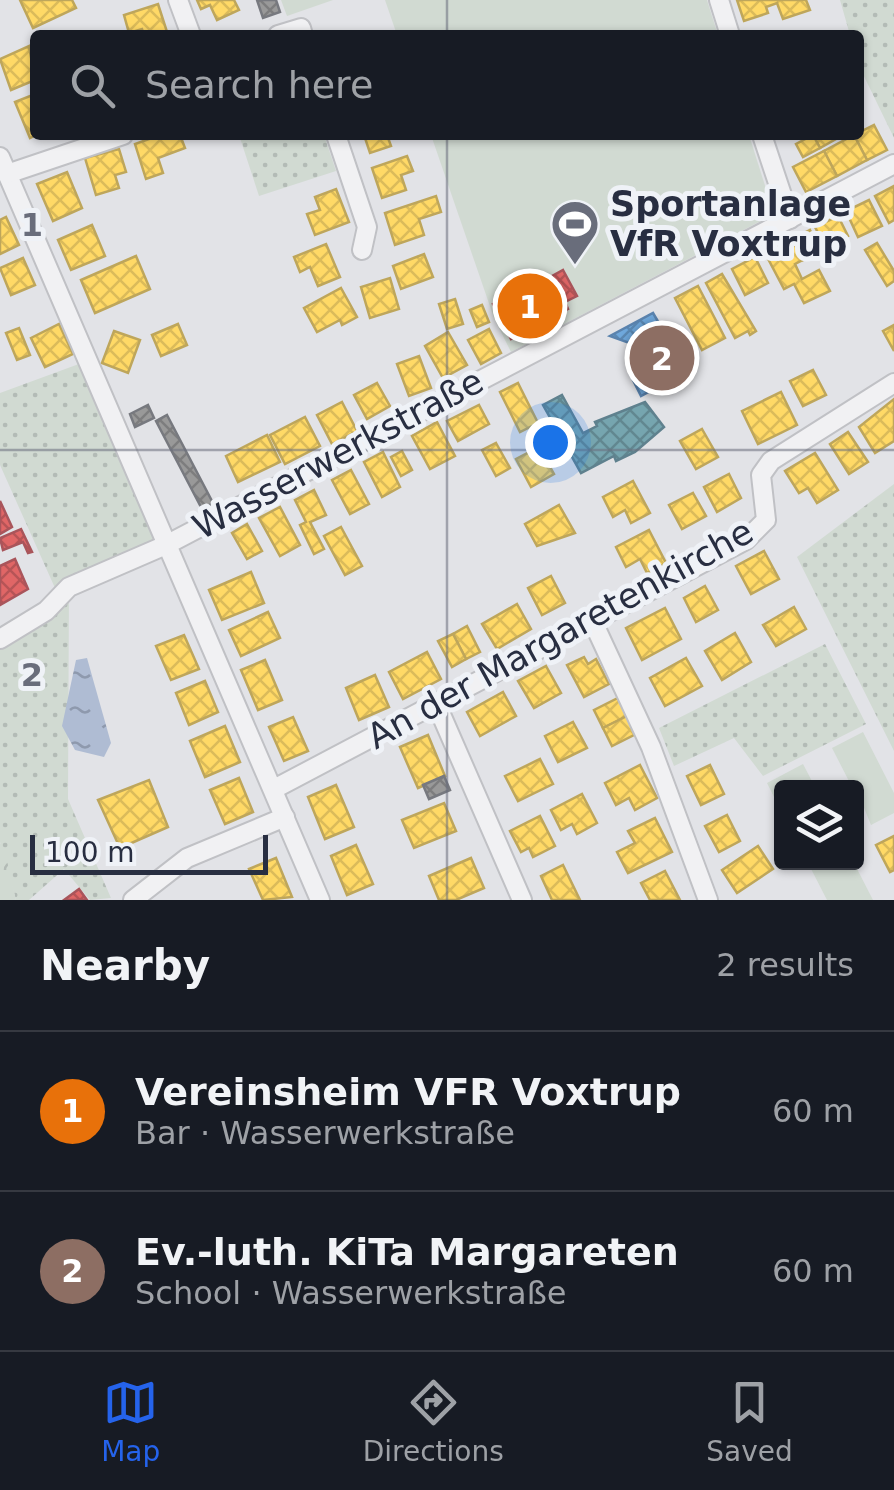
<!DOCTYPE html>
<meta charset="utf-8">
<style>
:root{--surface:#171b24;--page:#242831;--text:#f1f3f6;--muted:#9ea1a6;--line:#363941;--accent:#2563eb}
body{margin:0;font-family:"DejaVu Sans",sans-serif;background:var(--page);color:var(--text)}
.controls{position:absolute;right:30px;bottom:30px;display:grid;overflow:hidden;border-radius:10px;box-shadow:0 2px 8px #0004}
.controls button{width:90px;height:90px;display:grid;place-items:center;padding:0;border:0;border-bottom:2px solid var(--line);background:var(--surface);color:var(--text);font:50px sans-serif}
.scale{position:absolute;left:30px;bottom:25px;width:238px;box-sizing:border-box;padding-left:10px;border:5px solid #282e41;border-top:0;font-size:28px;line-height:35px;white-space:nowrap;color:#282e41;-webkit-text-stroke:8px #eff2f7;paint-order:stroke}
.you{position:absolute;left:550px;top:442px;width:35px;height:35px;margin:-25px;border:8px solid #fff;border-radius:50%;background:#1a73e8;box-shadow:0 0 0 15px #1a73e833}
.badge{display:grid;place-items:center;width:65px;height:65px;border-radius:50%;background:var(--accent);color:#fff;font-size:32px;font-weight:700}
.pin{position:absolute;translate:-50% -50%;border:5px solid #fff;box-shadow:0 2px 10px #0006}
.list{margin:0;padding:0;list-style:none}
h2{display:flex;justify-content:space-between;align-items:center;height:130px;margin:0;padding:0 40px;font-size:42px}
h2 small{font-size:32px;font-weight:400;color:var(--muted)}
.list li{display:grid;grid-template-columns:65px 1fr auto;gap:30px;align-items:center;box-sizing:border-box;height:160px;padding:0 40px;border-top:2px solid var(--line)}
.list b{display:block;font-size:38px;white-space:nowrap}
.list p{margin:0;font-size:32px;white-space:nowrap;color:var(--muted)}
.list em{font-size:32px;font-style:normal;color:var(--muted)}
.icon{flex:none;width:55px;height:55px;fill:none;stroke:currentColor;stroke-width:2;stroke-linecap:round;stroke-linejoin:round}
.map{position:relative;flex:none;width:894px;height:900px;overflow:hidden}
.search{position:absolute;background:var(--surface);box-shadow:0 2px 8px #0004;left:30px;right:30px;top:30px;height:110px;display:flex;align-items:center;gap:25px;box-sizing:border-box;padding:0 35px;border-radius:10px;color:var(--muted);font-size:38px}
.sheet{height:450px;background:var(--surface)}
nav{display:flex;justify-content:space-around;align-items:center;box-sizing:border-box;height:140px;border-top:2px solid var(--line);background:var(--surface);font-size:28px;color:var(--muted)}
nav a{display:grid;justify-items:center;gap:5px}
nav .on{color:var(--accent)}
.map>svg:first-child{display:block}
.grass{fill:url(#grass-dots)}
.forest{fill:url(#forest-crowns)}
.pitch{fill:#d1dad2}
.water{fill:url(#water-ripples)}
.homes{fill:url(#homes-cross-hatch);stroke:#bea65b;stroke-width:2.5}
.shops{fill:url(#shops-cross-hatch);stroke:#a9555b;stroke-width:2.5}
.schools{fill:url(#schools-cross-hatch);stroke:#5a83ae;stroke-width:2.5}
.public{fill:url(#public-cross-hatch);stroke:#5f818e;stroke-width:2.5}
.industry{fill:url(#industry-cross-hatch);stroke:#77797f;stroke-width:2.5}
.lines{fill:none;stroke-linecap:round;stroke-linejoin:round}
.minor-casing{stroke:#c0c1c5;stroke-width:22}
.minor{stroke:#f1f1f3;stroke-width:18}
.grid{fill:none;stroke:#696d7b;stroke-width:2.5;stroke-opacity:0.55}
.labels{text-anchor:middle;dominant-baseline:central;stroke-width:10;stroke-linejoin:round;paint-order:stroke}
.poi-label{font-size:35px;font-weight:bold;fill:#282e41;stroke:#eff2f7;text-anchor:start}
.street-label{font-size:35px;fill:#282e41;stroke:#eff2f7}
.grid-label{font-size:32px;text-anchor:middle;font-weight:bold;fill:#696d7b;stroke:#eff2f7;stroke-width:10;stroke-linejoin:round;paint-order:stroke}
</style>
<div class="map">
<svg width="894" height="900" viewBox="0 0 894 900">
<defs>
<pattern id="grass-dots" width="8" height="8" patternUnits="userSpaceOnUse" patternTransform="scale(2.5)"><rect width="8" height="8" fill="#d1dad2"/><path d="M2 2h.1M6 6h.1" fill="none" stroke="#b3bbb6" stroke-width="1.8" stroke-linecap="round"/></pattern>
<pattern id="forest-crowns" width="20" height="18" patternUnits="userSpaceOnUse" patternTransform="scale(2.5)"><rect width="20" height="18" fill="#d1dad2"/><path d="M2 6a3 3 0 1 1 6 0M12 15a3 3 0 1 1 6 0" fill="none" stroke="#b3bbb6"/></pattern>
<pattern id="water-ripples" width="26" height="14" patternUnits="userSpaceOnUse" patternTransform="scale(2.5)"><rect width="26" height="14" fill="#afbcd3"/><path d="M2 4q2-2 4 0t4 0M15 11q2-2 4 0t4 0" fill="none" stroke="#8e99ad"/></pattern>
<pattern id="homes-cross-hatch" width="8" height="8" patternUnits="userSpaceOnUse" patternTransform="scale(2.5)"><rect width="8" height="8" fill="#ffd966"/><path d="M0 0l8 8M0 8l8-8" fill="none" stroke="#dbbb5a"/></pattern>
<pattern id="shops-cross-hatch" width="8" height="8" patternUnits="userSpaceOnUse" patternTransform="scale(2.5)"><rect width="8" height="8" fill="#e06666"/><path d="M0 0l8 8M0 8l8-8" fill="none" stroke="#b65456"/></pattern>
<pattern id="schools-cross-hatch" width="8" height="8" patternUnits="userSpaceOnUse" patternTransform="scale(2.5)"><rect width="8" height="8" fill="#6fa8dc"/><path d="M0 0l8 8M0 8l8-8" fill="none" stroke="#5b89b4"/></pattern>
<pattern id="public-cross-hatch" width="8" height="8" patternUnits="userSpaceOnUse" patternTransform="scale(2.5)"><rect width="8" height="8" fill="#76a5af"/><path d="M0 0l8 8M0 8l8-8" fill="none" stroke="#618790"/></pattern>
<pattern id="industry-cross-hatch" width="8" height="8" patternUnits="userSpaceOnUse" patternTransform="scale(2.5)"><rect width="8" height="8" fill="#999"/><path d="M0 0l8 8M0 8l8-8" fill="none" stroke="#7d7d7e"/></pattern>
</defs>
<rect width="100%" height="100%" fill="#e2e3e7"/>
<!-- grass -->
<g class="grass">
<polygon points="840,0 894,0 894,138 860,68 859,35 850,35"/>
<polygon points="239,135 324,135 336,171 259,196"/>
<polygon points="87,361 166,545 69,587 68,799 111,898 90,900 64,869 29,900 16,900 0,842 0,645 59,597 0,465 0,393"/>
<polygon points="894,484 894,751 797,557"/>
<polygon points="825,644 866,724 763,776 734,738 674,766 659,728"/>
</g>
<!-- forest -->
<polygon class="forest" points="0,843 4,848 16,900 0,900"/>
<!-- pitch -->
<g class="pitch">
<polygon points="281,0 333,0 287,16"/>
<polygon points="385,0 707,0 718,35 397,35"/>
<polygon points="431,135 749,135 774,214 511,352 494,318"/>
<polygon points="863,732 894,793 894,813 871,825 856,788 852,787 832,748"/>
<polygon points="803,764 815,787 782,788 781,811 767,783"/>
<polygon points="808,863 854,863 873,900 827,900"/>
</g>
<!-- water -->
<polygon class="water" points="87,658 111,743 104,757 75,750 62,726 76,660"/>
<!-- homes -->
<g class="homes">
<polygon points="20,0 72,0 76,8 33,28"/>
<polygon points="197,0 234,0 239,10 217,20 210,5 201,9"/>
<polygon points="737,0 806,0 810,10 783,19 777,3 766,7 768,13 744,21"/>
<polygon points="158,4 168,35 144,35 142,29 129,33 124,15"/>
<polygon points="29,46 35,80 11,90 0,59"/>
<polygon points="35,94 36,135 30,138 15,102"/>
<polygon points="874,125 887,150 867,160 854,135"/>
<polygon points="160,135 180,135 185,148 158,158 163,173 146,179 135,144"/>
<polygon points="364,135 387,135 391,146 370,153"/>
<polygon points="813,135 834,135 836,139 820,148"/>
<polygon points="813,135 820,148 803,157 796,144"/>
<polygon points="854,135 867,160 837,176 824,151"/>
<polygon points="119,149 126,172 115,175 119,188 96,195 85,158"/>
<polygon points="824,151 837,176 806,192 793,167"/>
<polygon points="407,156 413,171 401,175 406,190 382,198 372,168"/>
<polygon points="67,172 82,208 53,221 37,184"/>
<polygon points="894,186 894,220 889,223 875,196"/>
<polygon points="336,189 349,222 315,235 307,214 320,210 315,197"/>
<polygon points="436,196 441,212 419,219 424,235 395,245 385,213"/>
<polygon points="869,200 882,226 858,237 846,211"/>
<polygon points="838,216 848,236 826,248 815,227"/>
<polygon points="6,217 19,245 0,254 0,220"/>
<polygon points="92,225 105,256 71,270 58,240"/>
<polygon points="810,230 821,251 803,260 792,239"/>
<polygon points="792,239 803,260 795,264 802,279 819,270 830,291 804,303 794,284 784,289 765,253"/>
<polygon points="877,243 894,271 894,281 887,286 865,250"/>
<polygon points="326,244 340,277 318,286 310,267 300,272 294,257"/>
<polygon points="424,254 433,277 401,289 393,266"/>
<polygon points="136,256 150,289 95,313 81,280"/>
<polygon points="755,257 768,283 745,295 732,269"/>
<polygon points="23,258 35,285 11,295 0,268"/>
<polygon points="722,274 756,331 750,335 748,331 735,338 706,283"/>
<polygon points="390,278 399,309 370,318 361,287"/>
<polygon points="698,286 725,338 702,350 675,298"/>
<polygon points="341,288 357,317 342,325 340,320 317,332 304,308"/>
<polygon points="455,299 463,324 447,329 439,304"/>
<polygon points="482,305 489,322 477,327 470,310"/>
<polygon points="59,324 73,354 45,367 31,338"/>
<polygon points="178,324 187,345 161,356 152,335"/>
<polygon points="894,325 894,351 883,331"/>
<polygon points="19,328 30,355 17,360 6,333"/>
<polygon points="489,329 501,353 481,364 468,340"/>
<polygon points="114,331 140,340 128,373 102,363"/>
<polygon points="448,332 467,365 443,378 425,346"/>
<polygon points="419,356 431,388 409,396 397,364"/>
<polygon points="813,370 826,395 803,406 790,381"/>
<polygon points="377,383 390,406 367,419 354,395"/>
<polygon points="518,383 538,423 520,432 500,392"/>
<polygon points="781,392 797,425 758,444 742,411"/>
<polygon points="894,399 894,441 875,453 859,427"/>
<polygon points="342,402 357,431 332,444 317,415"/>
<polygon points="479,405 489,424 458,441 447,421"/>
<polygon points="305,417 320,446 285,464 270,435"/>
<polygon points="437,422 455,456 430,469 412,436"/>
<polygon points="702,429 718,457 696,469 680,441"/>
<polygon points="848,432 868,462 849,474 830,444"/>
<polygon points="267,435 280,462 238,482 226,456"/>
<polygon points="496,443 510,468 496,476 482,450"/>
<polygon points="539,447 554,474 531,487 516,459"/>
<polygon points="402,451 412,470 401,476 391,457"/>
<polygon points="383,452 400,487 382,497 364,462"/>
<polygon points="815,453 838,490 817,503 808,488 799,493 785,471"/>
<polygon points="351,470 369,504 350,514 332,480"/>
<polygon points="729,474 741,498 717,512 704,487"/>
<polygon points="633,481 650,513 631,523 625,510 613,517 603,497"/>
<polygon points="314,490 326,515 310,522 324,549 314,554 300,525 306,522 295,500"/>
<polygon points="693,493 706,516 682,529 669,505"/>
<polygon points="559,505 575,533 537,546 525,524"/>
<polygon points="280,507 300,545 280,556 259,518"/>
<polygon points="247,524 262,551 247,559 232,533"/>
<polygon points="341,527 362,566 345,575 324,536"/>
<polygon points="649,530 666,563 647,573 640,559 626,567 616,547"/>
<polygon points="764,551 779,579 751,594 736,566"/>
<polygon points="251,572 264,603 222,620 209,590"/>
<polygon points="551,576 565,603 542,615 528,588"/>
<polygon points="705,586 718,610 696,622 684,598"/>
<polygon points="517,604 531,629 497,649 482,624"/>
<polygon points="794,607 806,629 776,646 763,625"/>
<polygon points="665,608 681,639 642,660 626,628"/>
<polygon points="268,612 280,638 241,656 229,630"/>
<polygon points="467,626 480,652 466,659 453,634"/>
<polygon points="735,633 751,662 722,680 705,651"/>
<polygon points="453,634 466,659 452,667 438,641"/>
<polygon points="184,635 199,669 171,680 156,646"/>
<polygon points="427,652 441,679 403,699 389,672"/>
<polygon points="584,657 588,664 596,659 609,684 584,697 567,665"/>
<polygon points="686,658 702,686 665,706 650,678"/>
<polygon points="265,660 282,700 258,710 241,670"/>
<polygon points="546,666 561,693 534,708 518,681"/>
<polygon points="375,675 389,707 359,720 346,688"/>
<polygon points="205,681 218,712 189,725 176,693"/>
<polygon points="503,692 516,716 480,736 467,712"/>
<polygon points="618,698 627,716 603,728 594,710"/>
<polygon points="627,716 636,734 612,746 603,728"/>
<polygon points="293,717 308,751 284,761 269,727"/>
<polygon points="573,722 587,748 558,762 545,736"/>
<polygon points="225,726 240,762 205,777 190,741"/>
<polygon points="428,735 445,776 418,788 400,747"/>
<polygon points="540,759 553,784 518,801 505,776"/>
<polygon points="640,765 657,798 635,810 629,798 616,805 605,783"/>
<polygon points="710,765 724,794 701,805 687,776"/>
<polygon points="239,778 253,812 225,824 210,790"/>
<polygon points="149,780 168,827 120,848 98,800"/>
<polygon points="336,785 354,827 325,839 308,797"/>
<polygon points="582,794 597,823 577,834 572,824 561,830 551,810"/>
<polygon points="444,803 456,831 414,848 402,820"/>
<polygon points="727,815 740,841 719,852 705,826"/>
<polygon points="540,816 555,846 533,857 529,848 521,852 510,831"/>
<polygon points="655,818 672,852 628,873 617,852 635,843 628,831"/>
<polygon points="894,836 894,870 890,872 876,845"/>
<polygon points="356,845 373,884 347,895 331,856"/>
<polygon points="758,846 773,869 737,893 722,870"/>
<polygon points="276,858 292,897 263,900 249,869"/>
<polygon points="471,858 484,888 456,900 439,900 429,876"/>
<polygon points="563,865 580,900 552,900 541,876"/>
<polygon points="665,871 680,900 650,900 641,883"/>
</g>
<!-- shops -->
<g class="shops">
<polygon points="563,270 577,296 565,302 568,309 511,339 493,304 517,291 523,302 547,289 543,281"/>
<polygon points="0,501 12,527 0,534"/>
<polygon points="21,529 32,552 28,553 23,542 3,550 0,538"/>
<polygon points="15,559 28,589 0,605 0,566"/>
<polygon points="79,889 87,900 64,900"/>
</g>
<!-- schools -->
<polygon class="schools" points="653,313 687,371 641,396 630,374 648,365 638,346 610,336"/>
<!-- public -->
<polygon class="public" points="562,395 583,433 597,426 595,422 645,402 664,427 635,452 616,461 614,456 581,473 543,405"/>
<!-- industry -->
<g class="industry">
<polygon points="257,0 276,0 280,12 263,18"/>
<polygon points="148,405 154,418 135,427 130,414"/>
<polygon points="167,415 213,503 202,509 156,421"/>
<polygon points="444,776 450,790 429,799 423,785"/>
</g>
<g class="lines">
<!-- minor casing -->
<g class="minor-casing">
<g id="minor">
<polyline points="178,0 191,35"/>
<polyline points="719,0 730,35"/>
<polyline points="278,35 301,28 303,35"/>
<polyline points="336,135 367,227 362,250"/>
<polyline points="762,135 790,219"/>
<polyline points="0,157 320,900"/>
<polyline points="7,174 123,135"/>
<polyline points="593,622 651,747 708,900"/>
<polyline points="0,639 46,611 69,587 166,545 894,164"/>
<polyline points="436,703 522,900"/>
<polyline points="274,789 746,540 766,520 761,475 771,461 894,383"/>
<polyline points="133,900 187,858 285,817"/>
</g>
</g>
<!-- minor -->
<use href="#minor" class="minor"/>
</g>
<!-- grid -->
<path class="grid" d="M447 0V35M447 135V900M0 450H894"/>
<!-- icons -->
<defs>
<g id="stadium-pin" transform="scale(2.5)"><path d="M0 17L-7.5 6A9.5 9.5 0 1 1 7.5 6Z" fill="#696d7b" stroke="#eff2f7"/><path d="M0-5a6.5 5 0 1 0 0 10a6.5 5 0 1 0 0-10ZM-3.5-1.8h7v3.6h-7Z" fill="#fff"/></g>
</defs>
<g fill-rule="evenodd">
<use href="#stadium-pin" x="575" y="224"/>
</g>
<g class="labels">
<!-- poi labels -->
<g class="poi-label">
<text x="610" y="204">Sportanlage<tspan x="610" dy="40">VfR Voxtrup</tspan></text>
</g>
<!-- street labels -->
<g class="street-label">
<text transform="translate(338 454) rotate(-28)">Wasserwerkstraße</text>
<text transform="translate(560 634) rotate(-29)">An der Margaretenkirche</text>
</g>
</g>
<g class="grid-label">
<text x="32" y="236">1</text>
<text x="32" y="686">2</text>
</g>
</svg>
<div class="controls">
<button><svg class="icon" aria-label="layers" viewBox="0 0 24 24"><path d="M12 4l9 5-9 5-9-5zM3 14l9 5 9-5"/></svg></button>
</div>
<div class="scale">100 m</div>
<div class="you"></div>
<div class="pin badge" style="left:530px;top:306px;background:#e8710a">1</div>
<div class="pin badge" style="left:662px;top:358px;background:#8d6e63">2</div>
<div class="search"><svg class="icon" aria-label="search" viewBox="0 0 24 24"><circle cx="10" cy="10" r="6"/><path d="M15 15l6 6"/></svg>Search here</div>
</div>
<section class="sheet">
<h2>Nearby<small>2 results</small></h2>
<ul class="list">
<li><span class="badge" style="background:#e8710a">1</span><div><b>Vereinsheim VFR Voxtrup</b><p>Bar · Wasserwerkstraße</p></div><em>60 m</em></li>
<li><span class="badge" style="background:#8d6e63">2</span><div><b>Ev.-luth. KiTa Margareten</b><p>School · Wasserwerkstraße</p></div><em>60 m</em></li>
</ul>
</section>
<nav>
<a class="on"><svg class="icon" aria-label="map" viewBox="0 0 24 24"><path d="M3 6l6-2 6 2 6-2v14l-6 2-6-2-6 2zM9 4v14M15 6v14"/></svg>Map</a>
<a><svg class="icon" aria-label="directions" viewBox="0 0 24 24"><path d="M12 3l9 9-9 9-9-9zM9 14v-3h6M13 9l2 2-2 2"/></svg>Directions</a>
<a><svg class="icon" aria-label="saved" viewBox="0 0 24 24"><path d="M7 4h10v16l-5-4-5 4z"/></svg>Saved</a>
</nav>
